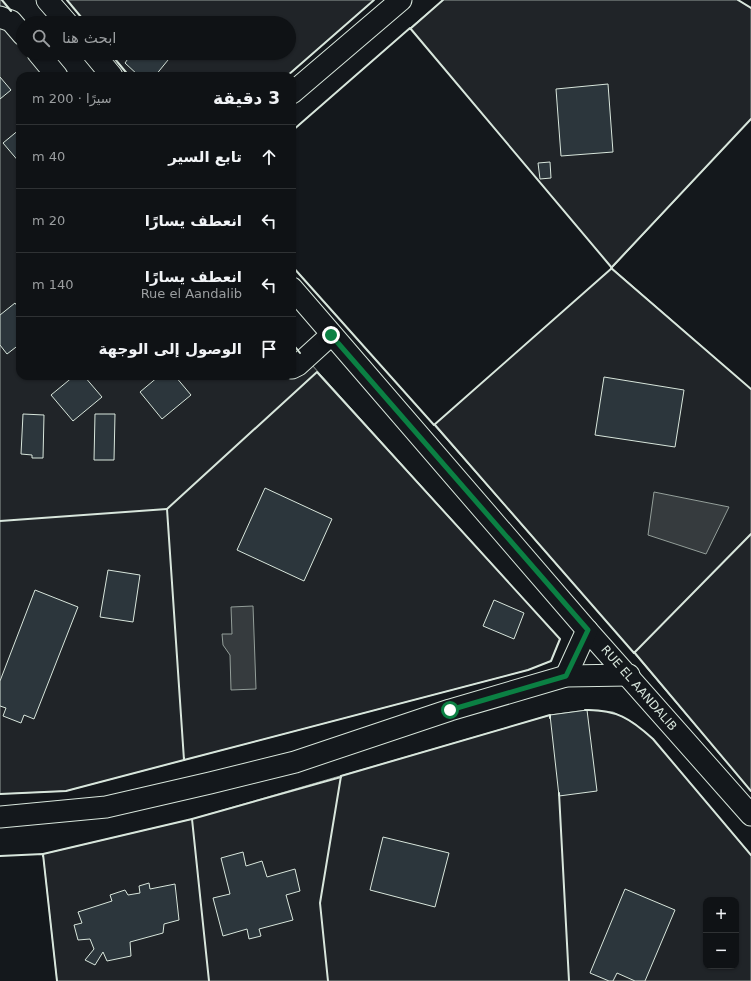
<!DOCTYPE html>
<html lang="ar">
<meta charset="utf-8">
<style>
:root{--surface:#0f1215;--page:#181b1e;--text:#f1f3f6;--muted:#9b9ea0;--line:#2f3234}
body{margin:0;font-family:"DejaVu Sans","Noto Naskh Arabic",sans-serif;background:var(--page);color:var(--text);direction:rtl}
.controls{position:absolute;right:12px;bottom:12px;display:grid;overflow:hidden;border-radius:8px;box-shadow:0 1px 3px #0004}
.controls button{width:36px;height:36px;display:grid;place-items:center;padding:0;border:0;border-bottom:1px solid var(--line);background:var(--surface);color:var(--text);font:20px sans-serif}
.stop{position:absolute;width:12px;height:12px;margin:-9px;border:3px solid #0b8043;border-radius:50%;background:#fff}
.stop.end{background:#0b8043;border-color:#fff;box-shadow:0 1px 4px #0008}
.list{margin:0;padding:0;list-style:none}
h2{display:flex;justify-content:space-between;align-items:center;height:52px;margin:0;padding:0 16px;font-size:17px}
h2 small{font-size:13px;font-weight:400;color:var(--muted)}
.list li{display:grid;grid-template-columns:26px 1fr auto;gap:12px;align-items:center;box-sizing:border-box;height:64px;padding:0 16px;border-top:1px solid var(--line)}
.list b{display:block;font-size:15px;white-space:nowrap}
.list p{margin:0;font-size:13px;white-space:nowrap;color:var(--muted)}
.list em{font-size:13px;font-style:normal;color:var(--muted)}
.icon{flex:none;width:22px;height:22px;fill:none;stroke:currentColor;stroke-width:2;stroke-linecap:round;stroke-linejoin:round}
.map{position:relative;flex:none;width:751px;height:981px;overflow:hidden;direction:ltr}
.search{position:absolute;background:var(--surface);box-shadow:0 1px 3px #0004;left:16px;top:16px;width:280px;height:44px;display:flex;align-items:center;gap:10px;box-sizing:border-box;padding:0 14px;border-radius:22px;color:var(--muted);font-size:15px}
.panel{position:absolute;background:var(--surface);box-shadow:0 1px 3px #0004;left:16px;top:72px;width:280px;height:308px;border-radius:12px;direction:rtl}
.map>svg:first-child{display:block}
.green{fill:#202428;stroke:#939e99;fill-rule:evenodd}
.water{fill:#363b3e;stroke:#939e99}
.building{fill:#2c363c;stroke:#d8e6dc}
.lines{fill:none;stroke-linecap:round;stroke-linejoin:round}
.minor-casing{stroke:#d8e6dc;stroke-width:23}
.minor{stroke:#14181c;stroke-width:21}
.wall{stroke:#d8e6dc;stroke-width:2}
.route{stroke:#0b8043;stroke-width:5}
.labels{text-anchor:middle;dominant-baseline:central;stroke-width:3;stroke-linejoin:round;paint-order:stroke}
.street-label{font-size:12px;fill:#d8e6dc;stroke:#14181c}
</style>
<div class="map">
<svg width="751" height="981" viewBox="0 0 751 981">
<rect width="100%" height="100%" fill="#14181c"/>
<!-- green -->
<g class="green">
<polygon points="0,0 2,0 23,25 23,53 47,53 66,76 20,76 20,376 292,376 292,343 560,639 551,661 528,670 66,791 0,794"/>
<polygon points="67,0 374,0 287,76 129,76 110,53 289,53 289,23 86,23"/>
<polygon points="443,0 738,0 751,8 751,119 612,268 751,389 751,791 634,653 434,425 612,268 410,28"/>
<path d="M587 710 613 712 634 723 653 739 751 855V981H57L43 854 192 819 550 715ZM706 900H736V966H706Z"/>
</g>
<!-- water -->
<g class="water">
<polygon points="654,492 729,507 706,554 648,535"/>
<polygon points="253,606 256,689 231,690 230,655 223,645 222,634 232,634 231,607"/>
</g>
<!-- building -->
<g class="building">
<polygon points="132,53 163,53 168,60 155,76 139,76 125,63"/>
<polygon points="0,77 11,90 0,99"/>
<polygon points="608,84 613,152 561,156 556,89"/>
<polygon points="20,129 20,163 3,143"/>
<polygon points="550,162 551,178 540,179 538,163"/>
<polygon points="15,303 20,310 20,344 7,354 0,345 0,315"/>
<polygon points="74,376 84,376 102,397 73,421 51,395"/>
<polygon points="159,376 175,376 191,395 162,419 140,392"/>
<polygon points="604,377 684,390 675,447 595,435"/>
<polygon points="23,414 44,415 43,458 32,458 32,455 21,454"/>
<polygon points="95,414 115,414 114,460 94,460"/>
<polygon points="265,488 332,519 304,581 237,550"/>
<polygon points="108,570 140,575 133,622 100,617"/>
<polygon points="35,590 78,607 34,719 24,715 21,723 3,716 6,708 0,706 0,681"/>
<polygon points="494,600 524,613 514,639 483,626"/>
<polygon points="587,710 597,791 559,796 550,715"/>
<polygon points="383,837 449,853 435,907 370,890"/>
<polygon points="243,852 246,866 262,861 267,877 295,869 300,891 286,895 293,920 259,929 261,936 249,939 247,929 223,936 213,898 230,894 221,858"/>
<polygon points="149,883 150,889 175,884 179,920 164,924 163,933 130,942 131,956 107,961 103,952 95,965 85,960 94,949 90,939 78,940 74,925 82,923 78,912 112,901 110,895 125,890 128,895 140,893 139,886"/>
<polygon points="625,889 675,910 645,981 635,981 617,973 613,981 609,981 590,973"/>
</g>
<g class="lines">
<!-- minor casing -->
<g class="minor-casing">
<g id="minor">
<polyline points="47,0 67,23"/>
<polyline points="0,17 11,21 23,35"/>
<polyline points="38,53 57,76"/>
<polyline points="93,53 112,76"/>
<polyline points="292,93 401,0"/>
<polyline points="292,288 587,630 751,815"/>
<polyline points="292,368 298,365 331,335"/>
<polyline points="566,676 587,630"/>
<polyline points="0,817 106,807 210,783 295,762 450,710 566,676 629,675"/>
</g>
</g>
<!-- minor -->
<use href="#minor" class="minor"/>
<!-- wall -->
<g class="wall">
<polyline points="2,0 11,11"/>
<polyline points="67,0 86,23"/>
<polyline points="738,0 751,8"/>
<polyline points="410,29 443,0"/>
<polyline points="110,53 129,76"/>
<polyline points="287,76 374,0"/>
<polyline points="292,131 410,28 612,268 434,425 292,266"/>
<polyline points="612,267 751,119"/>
<polyline points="611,268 751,389"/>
<polyline points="292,343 300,353"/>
<polygon points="317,372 560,639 551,661 528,670 184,760 167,509"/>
<polyline points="435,425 634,653 751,534"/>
<polyline points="0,521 167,509"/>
<polyline points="634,652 751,791"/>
<path d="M585 710C616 709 631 719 653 739L751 855"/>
<polyline points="559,793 569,981"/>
<polyline points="0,794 66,791 184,760 184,758"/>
<polyline points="192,819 209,981"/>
<polyline points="0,856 43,854 43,856"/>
<polyline points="57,981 43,854 192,819 341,777"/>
<polyline points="328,981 320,903 341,776 550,715 550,718"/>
</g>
</g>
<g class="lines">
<!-- route -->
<polyline class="route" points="331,335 588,630 566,676 450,710"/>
</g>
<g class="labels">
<!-- street labels -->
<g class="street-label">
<text transform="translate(639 688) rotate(49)">RUE EL AANDALIB</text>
</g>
</g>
</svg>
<div class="controls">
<button>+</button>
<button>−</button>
</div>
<div class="stop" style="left:450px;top:710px"></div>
<div class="stop end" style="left:331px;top:335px"></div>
<div class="search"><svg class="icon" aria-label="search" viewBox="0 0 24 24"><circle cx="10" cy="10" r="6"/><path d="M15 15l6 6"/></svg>ابحث هنا</div>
<section class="panel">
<h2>3 دقيقة<small>سيرًا · 200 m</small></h2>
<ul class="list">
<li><svg class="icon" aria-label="ahead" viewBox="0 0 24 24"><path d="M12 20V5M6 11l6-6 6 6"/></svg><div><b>تابع السير</b></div><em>40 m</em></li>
<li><svg class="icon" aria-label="left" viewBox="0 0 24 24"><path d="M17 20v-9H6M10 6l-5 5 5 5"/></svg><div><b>انعطف يسارًا</b></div><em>20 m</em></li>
<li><svg class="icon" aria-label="left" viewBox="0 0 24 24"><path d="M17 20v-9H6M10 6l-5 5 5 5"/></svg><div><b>انعطف يسارًا</b><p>Rue el Aandalib</p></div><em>140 m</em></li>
<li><svg class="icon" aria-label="arrive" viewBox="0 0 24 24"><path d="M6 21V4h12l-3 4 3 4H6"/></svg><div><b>الوصول إلى الوجهة</b></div></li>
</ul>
</section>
</div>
